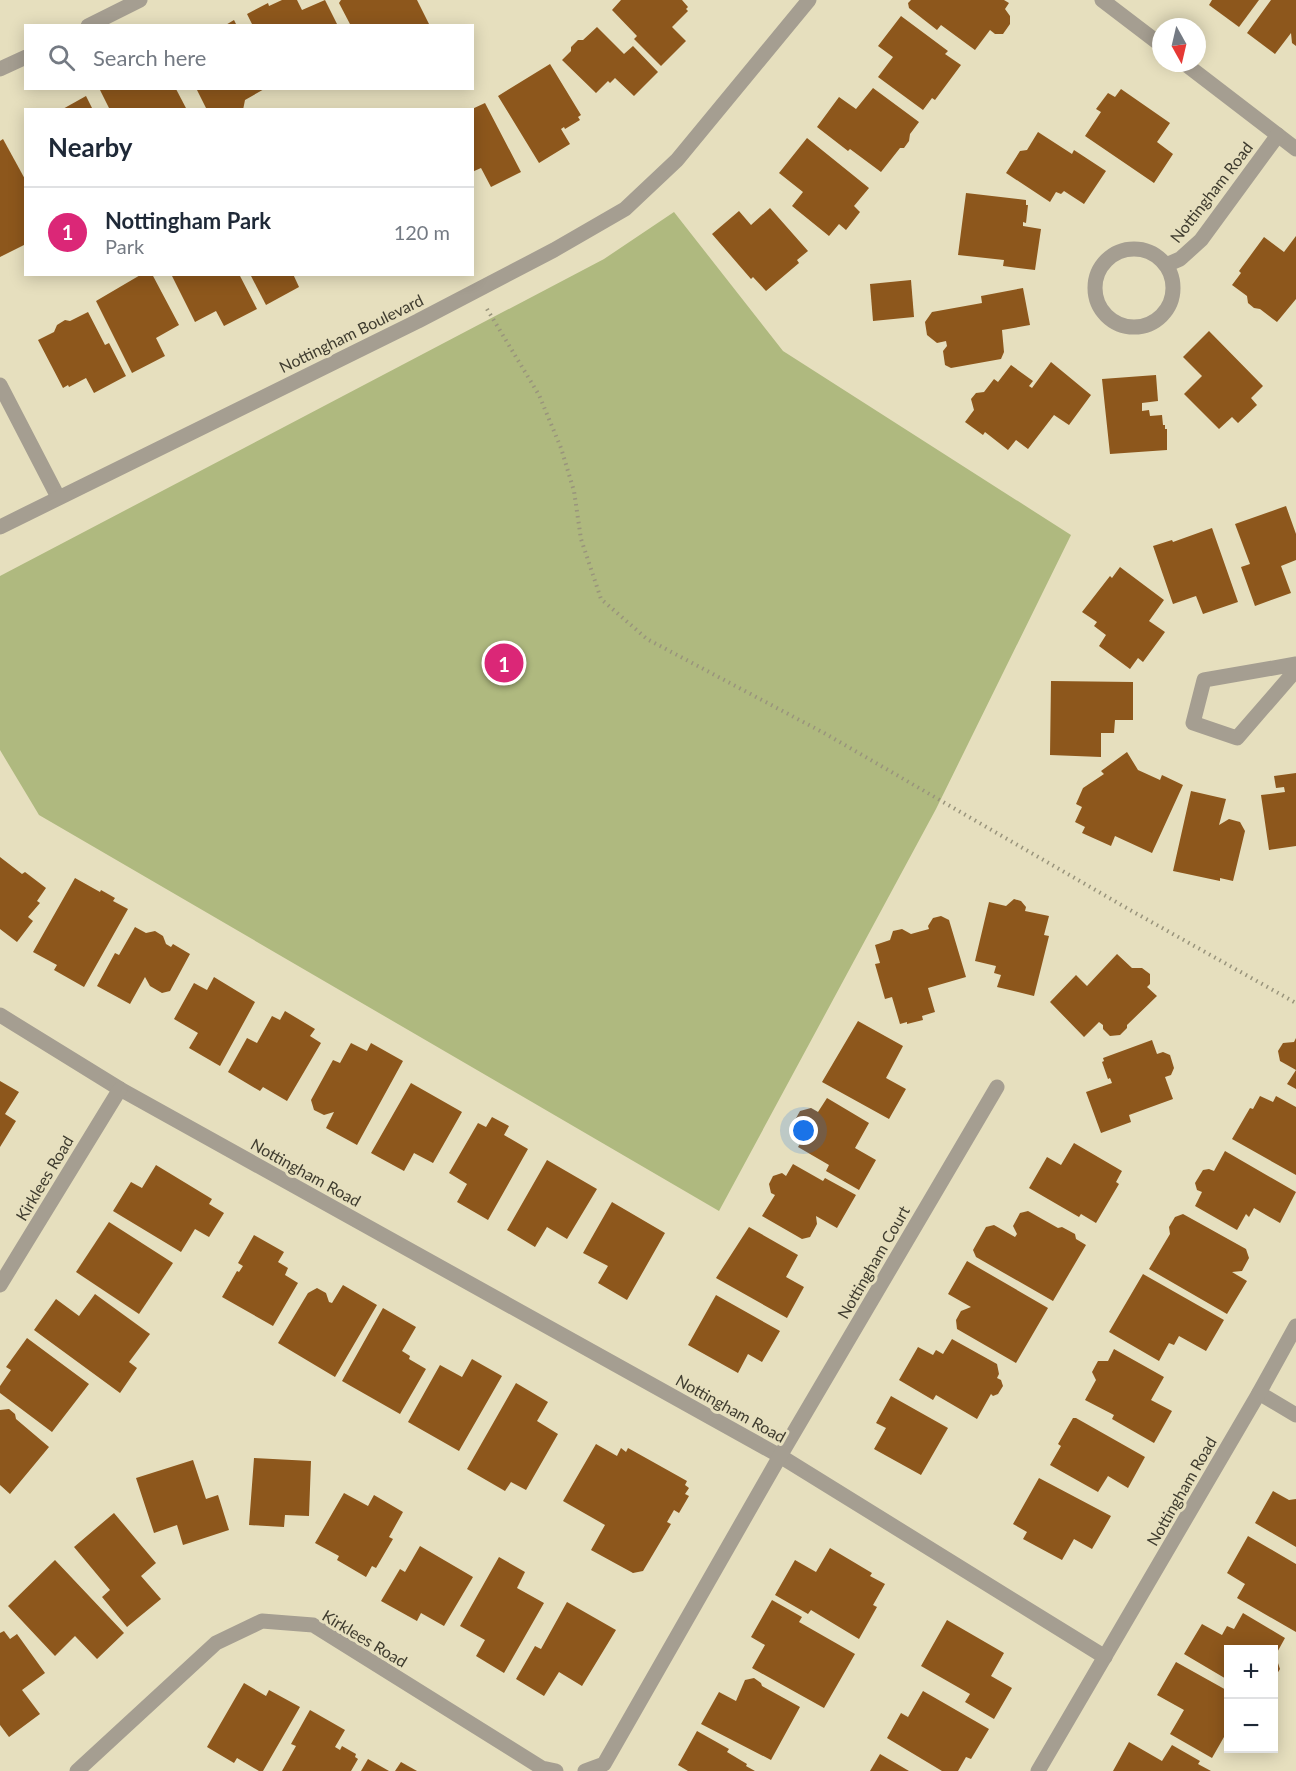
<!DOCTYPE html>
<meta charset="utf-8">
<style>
:root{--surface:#fff;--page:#f6f6f7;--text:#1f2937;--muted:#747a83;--line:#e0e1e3;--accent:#db2777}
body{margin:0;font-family:Lato,sans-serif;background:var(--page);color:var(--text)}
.controls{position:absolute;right:18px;bottom:18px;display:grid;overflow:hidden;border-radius:0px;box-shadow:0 3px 15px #0003}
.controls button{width:54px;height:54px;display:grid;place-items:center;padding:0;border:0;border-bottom:2px solid var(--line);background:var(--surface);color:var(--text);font:30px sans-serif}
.compass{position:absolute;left:1152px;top:18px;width:54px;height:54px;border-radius:50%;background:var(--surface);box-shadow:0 3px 15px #0003;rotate:172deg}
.you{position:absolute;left:804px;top:1131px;width:21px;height:21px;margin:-15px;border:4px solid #fff;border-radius:50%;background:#1a73e8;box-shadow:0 0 0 9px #1a73e833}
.badge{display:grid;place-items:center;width:39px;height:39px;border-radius:50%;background:var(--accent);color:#fff;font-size:20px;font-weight:700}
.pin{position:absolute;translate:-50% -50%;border:3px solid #fff;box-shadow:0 2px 6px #0006}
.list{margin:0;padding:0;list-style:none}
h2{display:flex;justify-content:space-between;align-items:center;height:78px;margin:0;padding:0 24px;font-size:26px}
h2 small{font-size:20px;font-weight:400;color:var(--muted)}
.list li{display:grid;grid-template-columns:39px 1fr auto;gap:18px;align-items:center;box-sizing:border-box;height:90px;padding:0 24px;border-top:2px solid var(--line)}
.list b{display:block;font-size:22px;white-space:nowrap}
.list p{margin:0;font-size:20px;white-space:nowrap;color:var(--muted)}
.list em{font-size:20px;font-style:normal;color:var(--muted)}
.icon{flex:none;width:33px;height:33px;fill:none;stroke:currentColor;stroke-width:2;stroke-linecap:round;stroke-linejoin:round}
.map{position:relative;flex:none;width:1296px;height:1771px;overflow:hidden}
.search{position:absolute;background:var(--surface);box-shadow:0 3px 15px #0003;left:24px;top:24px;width:450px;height:66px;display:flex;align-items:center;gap:15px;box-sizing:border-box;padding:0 21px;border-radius:0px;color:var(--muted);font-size:22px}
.panel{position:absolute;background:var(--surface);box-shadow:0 3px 15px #0003;left:24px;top:108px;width:450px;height:168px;border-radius:0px}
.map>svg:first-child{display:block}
.green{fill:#afb97f}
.building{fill:#8d571c}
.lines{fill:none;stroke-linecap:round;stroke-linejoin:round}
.path{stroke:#99947c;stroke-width:4;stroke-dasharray:1.5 4.5;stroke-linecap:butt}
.minor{stroke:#a59e91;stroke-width:15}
.tertiary{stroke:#a59e91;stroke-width:15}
.labels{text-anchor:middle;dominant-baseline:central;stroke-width:6;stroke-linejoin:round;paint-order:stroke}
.street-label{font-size:16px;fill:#3f3c2f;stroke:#e6dfbe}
</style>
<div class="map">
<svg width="1296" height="1771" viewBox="0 0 1296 1771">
<rect width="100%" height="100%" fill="#e6dfbe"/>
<!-- green -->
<polygon class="green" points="674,212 783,351 1071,535 936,809 719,1211 39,815 0,750 0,576 604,259"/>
<!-- building -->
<g class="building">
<polygon points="282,0 297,0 302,10 325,0 338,26 253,26 247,14 268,3 269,6"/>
<polygon points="341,0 417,0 430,26 351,26 339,3"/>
<polygon points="621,0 682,0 688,7 686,9 688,11 672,27 686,41 661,66 634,39 637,36 612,10"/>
<polygon points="911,0 1004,0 1009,3 1005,9 1010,16 1010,24 1003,34 995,34 990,30 975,50 941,25 937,30 909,8 908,3"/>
<polygon points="1212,0 1259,0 1239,27 1209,5"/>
<polygon points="1271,0 1296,0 1296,46 1292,43 1291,33 1275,54 1247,33"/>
<polygon points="901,16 948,51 945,54 961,65 935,100 932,98 923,110 878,77 893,57 878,46"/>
<polygon points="234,20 237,26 224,26"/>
<polygon points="597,27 624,54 633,46 658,72 634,96 615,78 610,83 608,81 596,93 562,60 571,51 571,47 578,40 583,40"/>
<polygon points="550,64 581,115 578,117 580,120 565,129 564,127 561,129 570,144 539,163 498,96"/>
<polygon points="103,88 176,89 187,110 110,110 100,90"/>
<polygon points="196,88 266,88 245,100 243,110 207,110"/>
<polygon points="873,88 919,122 910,134 909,141 904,148 900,148 881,172 850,149 848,151 817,127 839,97 856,109"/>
<polygon points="1121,89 1170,123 1157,142 1173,154 1154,183 1085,136 1101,112 1096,109 1108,93 1115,97"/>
<polygon points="86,96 93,110 61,110"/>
<polygon points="485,103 521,172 491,187 481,168 472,172 472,109"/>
<polygon points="1038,132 1072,154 1074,150 1106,171 1084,204 1064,191 1061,194 1056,192 1050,202 1006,173 1020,151 1027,150"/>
<polygon points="807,138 869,188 854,206 860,212 846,230 839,224 829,236 792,206 803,192 779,173"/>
<polygon points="3,139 26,181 26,244 0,257 0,141"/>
<polygon points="966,193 1026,200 1026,205 1028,205 1026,223 1023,222 1023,226 1041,229 1035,270 1003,266 1004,260 958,255"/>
<polygon points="770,208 808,251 797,260 799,263 766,291 753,277 751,279 712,234 739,211 751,225"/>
<polygon points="1296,236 1296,299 1277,322 1260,309 1254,308 1248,303 1247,296 1232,285 1241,273 1239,271 1264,237 1284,252"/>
<polygon points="142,274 152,274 179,325 156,338 165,356 132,373 96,301"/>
<polygon points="171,274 239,274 257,309 224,326 216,311 195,322"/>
<polygon points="250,274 293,274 299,287 266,305"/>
<polygon points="911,280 914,317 873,321 870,284"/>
<polygon points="1023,288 1030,325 1002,330 1004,352 1001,359 951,368 945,365 943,351 947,346 946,341 937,343 927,335 925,322 932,312 982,303 981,296"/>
<polygon points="88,312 105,345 109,343 126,376 94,393 86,378 69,387 68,385 63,388 38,340 54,332 57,325 65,320 70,321"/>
<polygon points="1209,331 1263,386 1251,398 1257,405 1238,423 1232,417 1219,429 1184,394 1202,376 1183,357"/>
<polygon points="1051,362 1091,395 1069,425 1054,415 1028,449 1016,440 1008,450 985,432 983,435 965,422 974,410 971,399 976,393 984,392 994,379 998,382 1011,365 1033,381 1029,386 1032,388"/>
<polygon points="1156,375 1158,401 1142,403 1142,411 1149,410 1150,416 1162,415 1163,425 1165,425 1165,429 1167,429 1167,450 1110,454 1102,379"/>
<polygon points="1286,506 1296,534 1296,560 1281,566 1291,593 1255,606 1241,567 1250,564 1235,524"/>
<polygon points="1212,528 1238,602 1203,614 1196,596 1173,604 1153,546 1172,540 1173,542"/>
<polygon points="1120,567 1164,600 1149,621 1165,632 1143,662 1138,658 1130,669 1099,646 1106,635 1094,626 1097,622 1082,612 1110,576 1112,578"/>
<polygon points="1051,681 1133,682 1133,720 1115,720 1114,733 1101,733 1101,757 1050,755"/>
<polygon points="1127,752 1138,770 1160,780 1162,775 1183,785 1152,853 1115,836 1111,846 1082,833 1085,827 1075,822 1082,807 1076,804 1083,788 1104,774 1101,771"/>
<polygon points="1296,773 1296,846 1269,850 1261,795 1285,792 1284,787 1276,788 1274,776"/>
<polygon points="1191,791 1226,799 1219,825 1229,819 1240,822 1245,831 1233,881 1220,878 1220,881 1173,871"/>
<polygon points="0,857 22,874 25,872 46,888 37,901 40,903 28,917 33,921 17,942 0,929"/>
<polygon points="75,878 100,892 101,890 115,898 113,901 128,909 84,987 54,970 57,965 33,952"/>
<polygon points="1014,899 1021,901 1026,907 1025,911 1049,916 1044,935 1049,936 1034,996 997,987 1001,975 994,973 996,966 975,961 989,902 1006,906"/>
<polygon points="941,916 949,920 966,977 928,988 935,1012 922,1016 923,1020 907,1024 907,1022 900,1024 892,997 885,999 875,964 880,963 875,945 890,940 893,931 902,929 911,934 929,929 928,926 933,918"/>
<polygon points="135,927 146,933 155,931 163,936 166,944 171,947 173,944 190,954 170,991 162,993 150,986 145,977 130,1004 97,986 115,953 119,955"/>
<polygon points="1117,954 1132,968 1142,968 1150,974 1150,984 1147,987 1157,996 1127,1025 1127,1028 1120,1035 1110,1036 1103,1029 1103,1025 1099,1022 1084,1037 1050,1002 1076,975 1087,986"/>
<polygon points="214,977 255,1002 220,1066 189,1048 198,1033 174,1019 194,983 207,990"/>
<polygon points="285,1011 315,1029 310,1036 321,1043 287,1101 263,1087 260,1091 228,1072 247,1038 257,1043 272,1016 280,1020"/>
<polygon points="858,1021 903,1046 886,1078 906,1089 889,1119 822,1082"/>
<polygon points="1296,1038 1296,1089 1287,1084 1296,1070 1280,1061 1278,1051 1283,1043 1294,1042"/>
<polygon points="1152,1040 1157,1054 1163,1052 1170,1055 1174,1068 1171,1075 1165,1077 1173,1099 1129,1115 1131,1122 1101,1133 1086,1092 1112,1083 1110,1078 1108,1079 1102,1062 1104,1061 1103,1058"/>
<polygon points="351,1043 367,1051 371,1043 403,1061 357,1145 326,1128 334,1112 324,1115 314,1110 311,1100 333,1060 340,1063"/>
<polygon points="0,1081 19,1092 5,1114 16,1121 0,1147"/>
<polygon points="411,1083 462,1112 433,1163 414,1153 404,1171 371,1153"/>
<polygon points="1260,1096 1273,1102 1276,1096 1296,1107 1296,1175 1232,1139 1250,1108 1253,1109"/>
<polygon points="827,1098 869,1123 855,1148 876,1160 859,1190 826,1171 829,1165 798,1147 805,1135 797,1130 795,1120 800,1111 811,1108 818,1112"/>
<polygon points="492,1117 509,1126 504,1135 528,1149 488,1220 457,1202 467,1184 449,1173 478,1123 486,1127"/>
<polygon points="1074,1143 1122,1171 1116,1182 1119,1184 1096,1223 1081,1214 1079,1217 1029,1188 1047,1157 1061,1165"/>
<polygon points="1225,1151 1296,1192 1280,1223 1254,1208 1249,1217 1246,1214 1237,1230 1195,1206 1202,1192 1197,1190 1195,1183 1203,1170 1209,1169 1214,1171"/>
<polygon points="547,1160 597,1189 567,1239 547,1227 535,1247 507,1230"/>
<polygon points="793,1164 823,1181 825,1178 856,1195 837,1228 816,1216 817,1224 810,1237 802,1239 762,1216 775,1195 771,1193 769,1184 773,1176 782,1173 786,1176"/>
<polygon points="156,1165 212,1199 209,1204 224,1213 209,1237 195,1229 181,1252 113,1211 131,1182 142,1188"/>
<polygon points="612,1202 665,1233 627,1300 598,1283 608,1266 583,1253"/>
<polygon points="1028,1211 1058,1228 1062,1227 1075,1234 1076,1239 1086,1245 1053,1301 976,1257 973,1250 986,1227 994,1225 1015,1237 1017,1234 1013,1226 1020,1213"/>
<polygon points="1183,1214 1246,1249 1249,1258 1242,1271 1232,1272 1247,1281 1227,1314 1149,1269 1170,1234 1169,1227 1175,1217"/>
<polygon points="109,1222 173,1263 139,1314 76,1272"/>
<polygon points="749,1227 798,1255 786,1277 804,1287 787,1318 716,1278"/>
<polygon points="254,1235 284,1252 278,1262 288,1268 285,1275 298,1283 273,1326 222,1297 237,1271 239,1272 243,1266 238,1263"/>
<polygon points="967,1261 1048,1308 1016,1363 957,1329 956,1320 961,1311 971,1307 948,1294"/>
<polygon points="1143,1274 1224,1320 1206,1351 1179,1336 1174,1345 1169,1343 1159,1361 1109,1332"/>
<polygon points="343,1285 377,1305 335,1377 278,1343 308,1293 317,1288 326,1293 329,1302 332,1303"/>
<polygon points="95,1294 150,1334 129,1362 137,1368 120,1393 34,1330 56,1299 79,1316"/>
<polygon points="716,1295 780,1331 762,1362 748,1354 738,1373 688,1345"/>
<polygon points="383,1308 416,1327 402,1351 410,1356 409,1359 426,1369 400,1414 342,1381"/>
<polygon points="27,1338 89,1384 52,1432 0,1393 0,1386 11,1370 6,1367"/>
<polygon points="952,1339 997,1364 999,1374 997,1378 1001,1380 1003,1386 998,1394 993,1396 991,1394 977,1419 936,1395 933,1400 899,1380 918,1347 933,1355 936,1350 943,1354"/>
<polygon points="1114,1349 1164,1377 1151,1400 1172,1411 1154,1443 1112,1419 1114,1415 1085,1400 1096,1380 1092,1372 1098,1361 1108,1361"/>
<polygon points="472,1359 502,1376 459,1451 408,1422 440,1365 462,1377"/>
<polygon points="516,1383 548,1402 537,1421 558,1434 526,1490 511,1482 505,1491 467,1469"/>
<polygon points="891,1396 948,1428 921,1475 874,1449 886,1428 876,1423"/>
<polygon points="9,1409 15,1414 16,1419 49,1447 10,1494 0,1485 0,1410"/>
<polygon points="1073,1418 1076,1418 1145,1457 1128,1488 1108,1476 1098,1492 1050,1465 1061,1446 1058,1444"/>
<polygon points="596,1444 617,1456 621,1448 626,1452 628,1448 687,1481 685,1485 689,1488 685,1494 689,1496 679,1513 674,1510 667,1522 671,1524 643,1571 633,1573 591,1550 605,1525 563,1501"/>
<polygon points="254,1458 311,1461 309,1516 285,1515 284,1527 249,1525"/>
<polygon points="193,1460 206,1499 218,1495 229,1530 183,1545 177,1525 154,1533 136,1478"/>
<polygon points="1039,1478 1111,1516 1092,1549 1074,1539 1062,1560 1023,1539 1027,1532 1013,1524"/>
<polygon points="1273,1491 1289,1500 1296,1499 1296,1547 1255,1523"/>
<polygon points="344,1493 368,1506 374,1495 403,1512 389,1537 393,1539 376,1568 372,1566 366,1577 337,1560 339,1556 315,1543"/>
<polygon points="114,1513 156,1563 141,1576 161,1599 127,1627 102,1597 110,1590 74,1547"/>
<polygon points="1248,1536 1296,1564 1296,1632 1237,1598 1245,1584 1227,1573"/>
<polygon points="420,1546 473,1577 444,1626 421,1613 417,1621 381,1601 400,1569 405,1572"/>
<polygon points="830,1548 872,1573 870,1576 885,1584 873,1605 877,1607 859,1639 811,1610 808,1614 775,1595 795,1560 816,1572"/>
<polygon points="499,1557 525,1572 517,1588 544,1603 504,1673 476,1656 485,1640 460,1626"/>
<polygon points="55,1560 124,1633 97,1659 75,1636 55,1656 8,1606"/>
<polygon points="772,1600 802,1617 799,1622 855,1654 824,1708 752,1668 765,1645 751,1637"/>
<polygon points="567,1602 616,1630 582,1686 559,1672 544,1696 516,1679 535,1646 541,1649"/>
<polygon points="1243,1613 1285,1638 1274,1658 1277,1660 1280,1669 1275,1677 1274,1678 1274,1650 1228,1650 1228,1680 1184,1654 1202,1624 1222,1635 1227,1626 1234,1629"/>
<polygon points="947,1620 1004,1653 991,1676 1012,1688 994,1719 965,1702 970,1694 921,1666"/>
<polygon points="4,1631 10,1639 17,1634 45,1673 22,1690 40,1714 9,1737 0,1725 0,1633"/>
<polygon points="1176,1662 1228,1691 1228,1740 1224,1737 1212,1758 1170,1734 1184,1710 1157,1695"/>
<polygon points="754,1678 761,1683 762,1686 800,1707 771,1760 701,1724 719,1692 736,1701 745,1680"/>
<polygon points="244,1683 266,1696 269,1690 300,1707 263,1771 259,1771 237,1758 234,1763 207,1747"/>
<polygon points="923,1691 989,1729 971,1759 966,1757 958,1771 942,1771 887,1738 901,1713 908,1717"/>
<polygon points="310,1710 345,1730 335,1747 340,1750 342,1746 356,1754 355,1757 358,1759 351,1771 282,1771 296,1746 291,1744"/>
<polygon points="697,1731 729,1749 727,1752 747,1764 746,1766 755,1771 688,1771 678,1765"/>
<polygon points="1129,1742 1162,1761 1172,1745 1200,1761 1198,1764 1211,1771 1113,1771"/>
<polygon points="880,1754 909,1771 870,1771"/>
<polygon points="368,1759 389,1771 361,1771"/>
<polygon points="401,1762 417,1771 395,1771"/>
</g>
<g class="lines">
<!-- path -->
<polyline class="path" points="487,309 539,395 561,448 574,491 581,539 601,599 647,639 824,733 1123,906 1296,1003"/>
<!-- minor -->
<g class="minor">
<polyline points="1102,0 1161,45"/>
<polyline points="88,26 140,0"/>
<polyline points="1184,63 1296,149"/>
<polyline points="0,69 26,57"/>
<circle cx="1134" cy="288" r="39"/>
<polyline points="1166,265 1180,259 1201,240 1278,135"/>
<polyline points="0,385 58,497"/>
<polyline points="1296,664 1204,680 1193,723 1237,738 1296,670"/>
<polyline points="0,1015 120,1089 780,1456 1105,1657"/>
<polyline points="0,1285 120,1089"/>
<polyline points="1259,1393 1296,1415"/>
<polyline points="77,1771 216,1643 262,1621 313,1625 542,1768 556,1771"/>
<polyline points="585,1771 604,1764 780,1456 997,1087"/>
<polyline points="1038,1771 1259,1393 1296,1326"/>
</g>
<!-- tertiary -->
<polyline class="tertiary" points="0,527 418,321 554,250 625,209 677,160 809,0"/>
</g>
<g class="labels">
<!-- street labels -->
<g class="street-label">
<text transform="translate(1211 192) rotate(-52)">Nottingham Road</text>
<text transform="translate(351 333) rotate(-26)">Nottingham Boulevard</text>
<text transform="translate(306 1172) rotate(29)">Nottingham Road</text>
<text transform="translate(44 1178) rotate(-59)">Kirklees Road</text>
<text transform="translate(873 1262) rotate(-60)">Nottingham Court</text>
<text transform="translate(731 1408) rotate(29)">Nottingham Road</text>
<text transform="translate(1181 1491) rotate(-60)">Nottingham Road</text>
<text transform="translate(365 1638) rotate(31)">Kirklees Road</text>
</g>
</g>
</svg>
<div class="controls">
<button>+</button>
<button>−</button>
</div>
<svg class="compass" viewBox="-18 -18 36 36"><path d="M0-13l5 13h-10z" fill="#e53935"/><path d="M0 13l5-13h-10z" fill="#747a83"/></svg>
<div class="you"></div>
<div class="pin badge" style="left:504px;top:663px">1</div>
<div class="search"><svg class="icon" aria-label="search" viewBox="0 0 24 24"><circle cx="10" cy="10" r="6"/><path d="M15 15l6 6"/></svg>Search here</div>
<section class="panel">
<h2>Nearby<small></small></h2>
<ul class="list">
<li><span class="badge">1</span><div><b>Nottingham Park</b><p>Park</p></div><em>120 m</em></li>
</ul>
</section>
</div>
